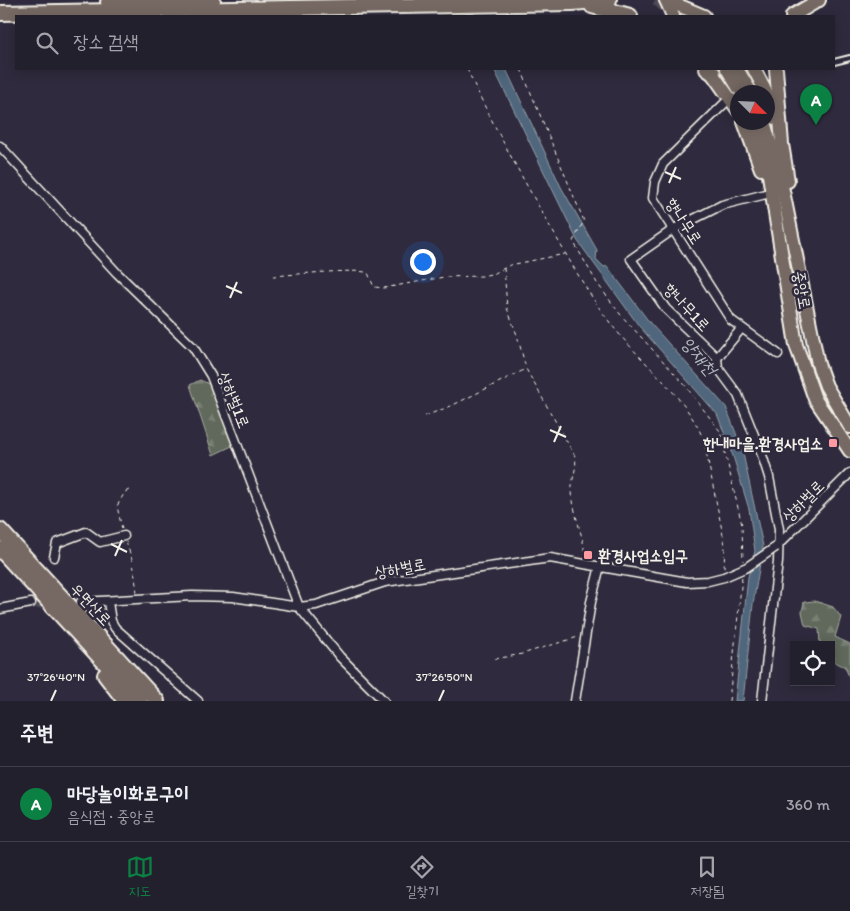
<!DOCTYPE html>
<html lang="ko">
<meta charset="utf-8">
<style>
:root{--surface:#23202e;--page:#2f2d3a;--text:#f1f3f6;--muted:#a3a3aa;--line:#403e4a;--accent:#0b8043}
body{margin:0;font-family:Itim,"Poor Story",sans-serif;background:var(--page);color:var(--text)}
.controls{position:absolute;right:15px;bottom:15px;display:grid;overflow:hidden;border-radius:0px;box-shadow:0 2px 12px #0003}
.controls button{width:45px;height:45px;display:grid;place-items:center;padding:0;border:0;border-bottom:1px solid var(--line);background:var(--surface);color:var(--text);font:25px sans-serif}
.compass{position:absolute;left:730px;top:85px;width:45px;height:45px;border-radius:50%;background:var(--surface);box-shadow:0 2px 12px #0003;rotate:114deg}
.you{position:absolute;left:422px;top:261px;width:18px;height:18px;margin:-12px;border:4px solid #fff;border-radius:50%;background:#1a73e8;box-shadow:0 0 0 8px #1a73e833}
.badge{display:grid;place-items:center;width:32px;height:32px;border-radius:50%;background:var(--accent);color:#fff;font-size:16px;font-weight:700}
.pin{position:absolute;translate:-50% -41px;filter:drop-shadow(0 1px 2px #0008)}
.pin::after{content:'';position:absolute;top:26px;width:18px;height:15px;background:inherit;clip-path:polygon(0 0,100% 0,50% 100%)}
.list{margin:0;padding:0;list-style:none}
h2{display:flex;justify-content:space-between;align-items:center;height:65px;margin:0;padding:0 20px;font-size:21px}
h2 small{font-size:16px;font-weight:400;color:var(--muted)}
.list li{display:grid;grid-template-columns:32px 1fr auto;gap:15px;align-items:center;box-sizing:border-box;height:75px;padding:0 20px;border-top:1px solid var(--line)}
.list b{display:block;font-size:19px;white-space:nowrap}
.list p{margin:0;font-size:16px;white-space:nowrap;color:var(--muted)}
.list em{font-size:16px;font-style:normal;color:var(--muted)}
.icon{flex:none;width:28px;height:28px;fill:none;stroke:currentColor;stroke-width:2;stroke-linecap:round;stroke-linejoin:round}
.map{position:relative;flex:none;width:850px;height:701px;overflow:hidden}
.search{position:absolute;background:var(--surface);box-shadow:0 2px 12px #0003;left:15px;right:15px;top:15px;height:55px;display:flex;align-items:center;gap:12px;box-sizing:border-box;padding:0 18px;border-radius:0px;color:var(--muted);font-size:19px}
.sheet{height:140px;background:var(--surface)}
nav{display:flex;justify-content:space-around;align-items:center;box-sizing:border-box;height:70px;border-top:1px solid var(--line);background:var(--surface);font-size:14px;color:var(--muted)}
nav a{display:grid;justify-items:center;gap:2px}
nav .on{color:var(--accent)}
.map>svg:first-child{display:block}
.forest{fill:url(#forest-firs);stroke:#aaada2}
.water{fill:#50667c;stroke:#929ea7}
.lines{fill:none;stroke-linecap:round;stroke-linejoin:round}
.secondary-tunnel{stroke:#4d4857;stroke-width:11;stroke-dasharray:11 5.5;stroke-linecap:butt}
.lane-casing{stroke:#f4f1e8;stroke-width:8}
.street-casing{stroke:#f4f1e8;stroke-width:11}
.primary-casing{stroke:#f4f1e8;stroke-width:16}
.highway-casing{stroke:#f4f1e8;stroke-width:18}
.path{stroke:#f4f1e8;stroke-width:1;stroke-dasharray:4 4;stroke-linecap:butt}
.lane{stroke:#2f2a3d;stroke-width:4}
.street{stroke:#2f2a3d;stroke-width:8}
.primary{stroke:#766964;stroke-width:12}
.highway{stroke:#766964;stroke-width:14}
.street-bridge-casing{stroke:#f4f1e8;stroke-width:11;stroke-linecap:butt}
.street-bridge{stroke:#2f2a3d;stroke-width:8}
.ticks{fill:none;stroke:#f4f1e8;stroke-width:2}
.poi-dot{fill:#ff9aa2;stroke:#2f2a3d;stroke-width:2}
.labels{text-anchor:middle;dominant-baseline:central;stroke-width:5;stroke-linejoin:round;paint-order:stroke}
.street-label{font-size:16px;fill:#f4f1e8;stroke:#2f2a3d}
.poi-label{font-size:16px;font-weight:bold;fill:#f4f1e8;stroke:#2f2a3d;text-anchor:end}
.water-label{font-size:18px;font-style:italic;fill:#b2b9bd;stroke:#2f2a3d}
.ticks-label{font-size:12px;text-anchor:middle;fill:#f4f1e8;stroke:#2f2a3d;stroke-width:5;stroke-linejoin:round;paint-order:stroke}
</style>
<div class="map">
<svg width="850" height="701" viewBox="0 0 850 701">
<defs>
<pattern id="forest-firs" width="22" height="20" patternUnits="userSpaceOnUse" patternTransform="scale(1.25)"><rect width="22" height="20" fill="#61695c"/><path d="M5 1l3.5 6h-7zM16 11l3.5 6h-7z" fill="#787f73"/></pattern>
</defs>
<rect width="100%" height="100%" fill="#2f2a3d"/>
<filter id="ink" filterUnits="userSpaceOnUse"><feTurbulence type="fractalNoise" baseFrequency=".02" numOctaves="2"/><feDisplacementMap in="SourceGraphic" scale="10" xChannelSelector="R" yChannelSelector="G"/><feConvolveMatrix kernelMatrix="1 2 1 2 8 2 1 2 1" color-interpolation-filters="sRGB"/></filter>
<g filter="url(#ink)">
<!-- forest -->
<g class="forest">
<polygon points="200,380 211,385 234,445 213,455 190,385"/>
<polygon points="815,601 833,607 841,617 835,637 850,644 850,679 845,667 833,661 831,662 831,645 820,645 819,629 805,625 802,612 804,602"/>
</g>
<!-- water -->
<polygon class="water" points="494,69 506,69 561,187 597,250 596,259 604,267 607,266 650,323 726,407 742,449 763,546 753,604 743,701 735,701 748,577 755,551 749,509 733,456 717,414 639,326 577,240"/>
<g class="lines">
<!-- secondary-tunnel -->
<g class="secondary-tunnel">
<polyline points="656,0 672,13"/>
<polyline points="31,603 81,602"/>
</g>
<!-- lane casing -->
<g class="lane-casing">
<polyline id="lane" points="834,62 850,58"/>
</g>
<!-- street casing -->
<g class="street-casing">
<g id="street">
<polyline points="730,98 663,164 655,182 653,198 731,320 778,354"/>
<polyline points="0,146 117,273 193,347 211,376 299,607 340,657 384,701"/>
<polyline points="741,329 717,358 666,309 631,259 674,229 722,205 766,194"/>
<polyline points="717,358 718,368 738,395 762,455 769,477 779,529 778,562 762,701"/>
<polyline points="777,546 850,473"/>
<polyline points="54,557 57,543 86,532 100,542 124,536"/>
<polyline points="81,602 192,596 233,597 299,607 316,605 385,582 550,558 687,582 708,581 724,577"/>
<polyline points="108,602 111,621 115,628 198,701"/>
<polyline points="0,609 31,603"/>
<polyline points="575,701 591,602 600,566"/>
</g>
</g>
<!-- primary casing -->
<g class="primary-casing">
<g id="primary">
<polyline points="666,0 704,16"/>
<polyline points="666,0 673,16"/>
<polyline points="792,16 819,0"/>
<polyline points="709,69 738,110"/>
<polyline points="727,69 741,92"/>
<polyline points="737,69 751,92"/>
<polyline points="754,69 766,92"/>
<polyline points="776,69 782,144 788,181"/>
<polyline points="768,97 774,118"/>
<polyline points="744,122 761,169"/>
<polyline points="754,122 765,150 796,345 815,399 850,451"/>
<polyline points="764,122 780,176 818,364 826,386 850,427"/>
</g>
</g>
<!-- highway casing -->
<g class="highway-casing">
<g id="highway">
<polyline points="108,2 213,0"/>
<polyline points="592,6 630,16"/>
<polyline points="0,13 572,3 609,0"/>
<polyline points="707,69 713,73"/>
<polyline points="0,530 157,701"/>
<polyline points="0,549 140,701"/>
<polyline points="105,675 125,701"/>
</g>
</g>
<!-- path -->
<g class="path">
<path d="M467 69C492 124 522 177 552 230 570 261 587 292 608 320 638 361 686 394 704 441L725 545 724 568"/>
<polyline points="521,69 584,221 573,241 597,283 620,314 684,384 720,431 742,525 743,561"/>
<polyline points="504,268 507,308 517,335 526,368"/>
<path d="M273 276C287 275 361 268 368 273L374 287 384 288 444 277 482 276 495 273 510 265 565 254"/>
<path d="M425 416 451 406 526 369 575 456C578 469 571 478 572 491 573 510 580 528 584 546V555"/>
<polyline points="122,529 117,506 125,492 131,489"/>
<polyline points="126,542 133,562 137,592"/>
<polyline points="495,659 522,654 578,637"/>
<polyline points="729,701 742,577"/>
</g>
<!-- lane -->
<use href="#lane" class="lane"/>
<!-- street -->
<use href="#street" class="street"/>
<!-- primary -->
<use href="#primary" class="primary"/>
<!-- highway -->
<use href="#highway" class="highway"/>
<!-- street-bridge casing -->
<g class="street-bridge-casing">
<polyline id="street-bridge" points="724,577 747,567 776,547"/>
</g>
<!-- street-bridge -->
<use href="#street-bridge" class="street-bridge"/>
</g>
</g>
<!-- ticks -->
<path class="ticks" d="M665 172 681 179M669 183 676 167M226 286 242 293M230 298 237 282M550 430 566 437M554 442 561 426M111 544 127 552M115 556 122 540M51 701 56 690M439 701 444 690"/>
<!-- markers -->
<g class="poi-dot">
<rect x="828" y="438" width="10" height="10" rx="2.5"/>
<rect x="583" y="550" width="10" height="10" rx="2.5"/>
</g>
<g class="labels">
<!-- street labels -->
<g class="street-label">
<text transform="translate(684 221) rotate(57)">향나무로</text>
<text transform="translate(802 290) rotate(80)">중앙로</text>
<text transform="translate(687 307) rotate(47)">향나무1로</text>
<text transform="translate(234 400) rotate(68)">상하벌1로</text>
<text transform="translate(803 501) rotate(-45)">상하벌로</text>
<text transform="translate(400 568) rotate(-10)">상하벌로</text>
<text transform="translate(91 604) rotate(47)">우면산로</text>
</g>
<!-- poi labels -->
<g class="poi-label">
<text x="823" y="443">한내마을.환경사업소</text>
<text x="598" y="555" text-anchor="start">환경사업소입구</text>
</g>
<!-- water labels -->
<g class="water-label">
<text transform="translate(699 356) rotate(50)">양재천</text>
</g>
</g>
<g class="ticks-label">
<text x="56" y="681">37°26'40"N</text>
<text x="444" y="681">37°26'50"N</text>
</g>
</svg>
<div class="controls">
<button><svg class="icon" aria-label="locate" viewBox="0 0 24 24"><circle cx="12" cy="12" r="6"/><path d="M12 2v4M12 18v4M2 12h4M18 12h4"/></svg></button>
</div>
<svg class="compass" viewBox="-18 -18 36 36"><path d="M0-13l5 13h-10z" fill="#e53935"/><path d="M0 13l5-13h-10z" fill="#a3a3aa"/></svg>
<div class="you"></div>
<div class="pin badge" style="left:816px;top:125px">A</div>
<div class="search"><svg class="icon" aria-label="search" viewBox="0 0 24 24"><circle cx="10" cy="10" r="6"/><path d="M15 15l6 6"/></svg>장소 검색</div>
</div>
<section class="sheet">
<h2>주변<small></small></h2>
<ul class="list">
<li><span class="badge">A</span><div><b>마당놀이화로구이</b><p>음식점 · 중앙로</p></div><em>360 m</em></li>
</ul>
</section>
<nav>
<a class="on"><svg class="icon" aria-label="map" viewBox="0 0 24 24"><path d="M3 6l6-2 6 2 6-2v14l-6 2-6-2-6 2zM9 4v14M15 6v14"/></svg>지도</a>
<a><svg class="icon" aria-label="directions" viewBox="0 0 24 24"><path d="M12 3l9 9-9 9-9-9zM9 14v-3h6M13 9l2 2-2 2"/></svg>길찾기</a>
<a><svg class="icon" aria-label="saved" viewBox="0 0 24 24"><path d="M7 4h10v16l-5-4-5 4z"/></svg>저장됨</a>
</nav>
